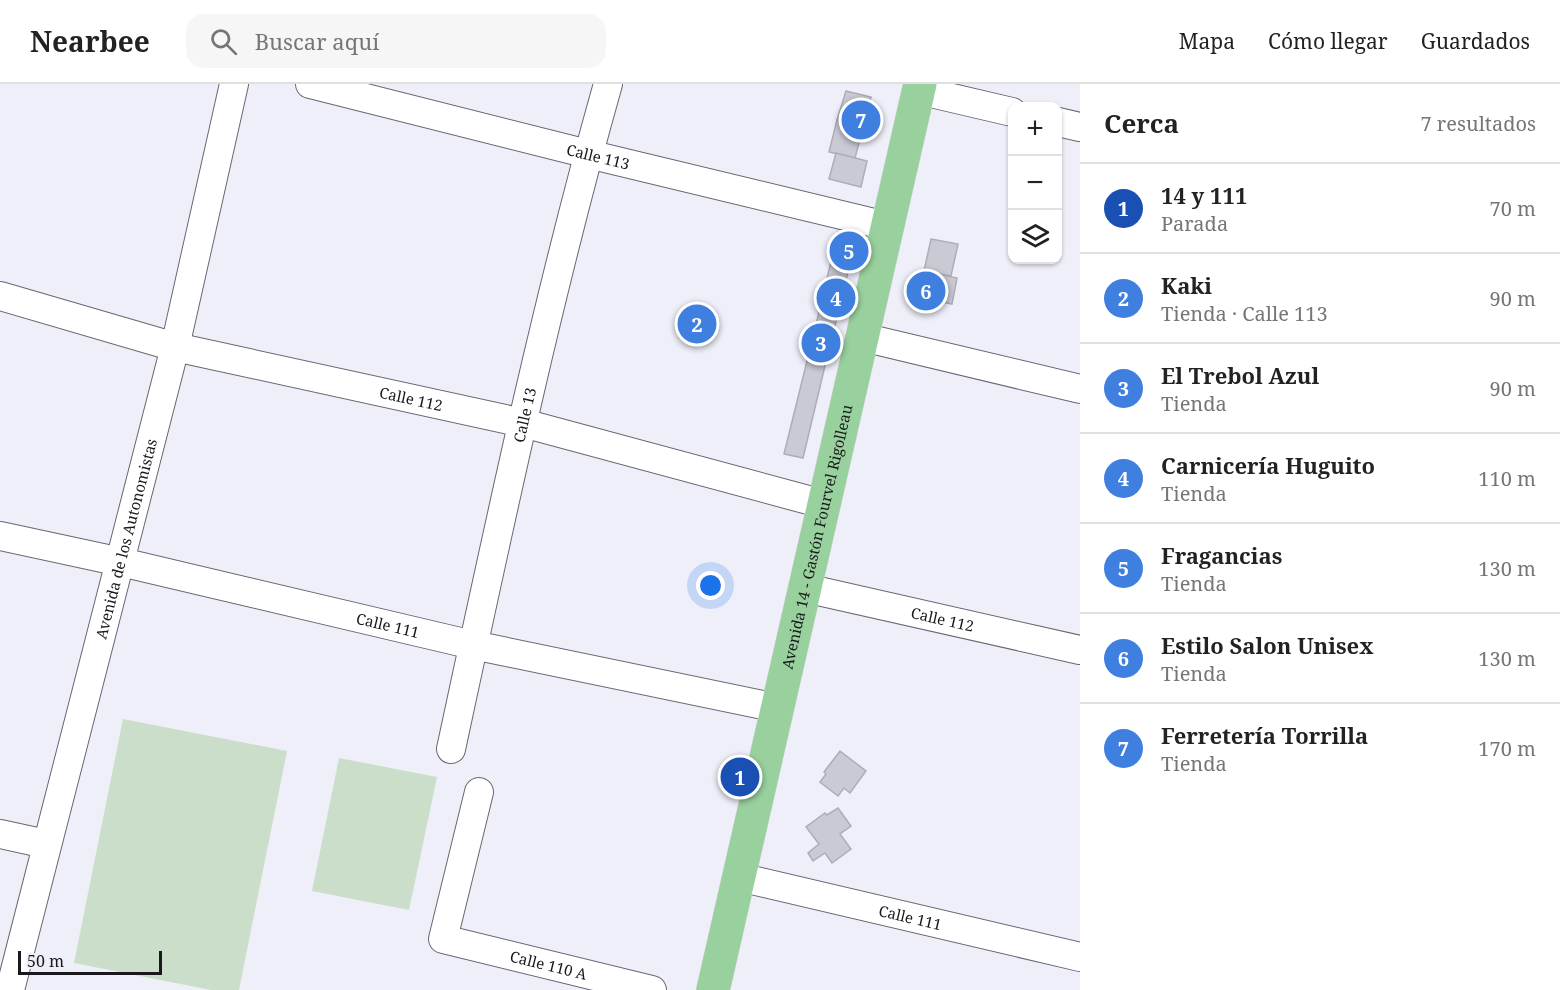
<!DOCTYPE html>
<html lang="es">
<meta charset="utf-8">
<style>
:root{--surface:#fff;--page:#f6f6f6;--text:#222;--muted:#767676;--line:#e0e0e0;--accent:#b45309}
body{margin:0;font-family:"Noto Serif",serif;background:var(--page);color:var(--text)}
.controls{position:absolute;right:18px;top:18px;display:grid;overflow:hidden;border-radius:12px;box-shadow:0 2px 4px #0004}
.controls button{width:54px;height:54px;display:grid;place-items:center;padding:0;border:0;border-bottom:2px solid var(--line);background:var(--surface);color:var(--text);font:30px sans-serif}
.scale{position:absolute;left:18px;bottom:15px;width:144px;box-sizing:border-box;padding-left:6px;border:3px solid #19191d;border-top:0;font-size:16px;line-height:21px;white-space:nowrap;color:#19191d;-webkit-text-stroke:4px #efeffa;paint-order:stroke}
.you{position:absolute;left:711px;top:502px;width:21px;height:21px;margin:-15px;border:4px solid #fff;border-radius:50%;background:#1a73e8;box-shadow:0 0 0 9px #1a73e833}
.badge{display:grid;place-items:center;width:39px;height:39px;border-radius:50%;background:var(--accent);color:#fff;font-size:20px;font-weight:700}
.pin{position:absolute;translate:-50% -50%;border:3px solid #fff;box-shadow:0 2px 6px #0006}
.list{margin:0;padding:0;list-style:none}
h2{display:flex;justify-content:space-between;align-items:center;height:78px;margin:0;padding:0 24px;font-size:26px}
h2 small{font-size:20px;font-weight:400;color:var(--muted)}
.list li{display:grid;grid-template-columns:39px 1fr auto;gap:18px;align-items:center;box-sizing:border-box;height:90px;padding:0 24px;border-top:2px solid var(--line)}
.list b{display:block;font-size:22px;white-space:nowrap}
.list p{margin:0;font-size:20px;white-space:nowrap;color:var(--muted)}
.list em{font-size:20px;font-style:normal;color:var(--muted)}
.icon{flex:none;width:33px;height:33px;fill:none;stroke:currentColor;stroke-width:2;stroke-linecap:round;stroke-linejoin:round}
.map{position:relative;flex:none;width:1080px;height:906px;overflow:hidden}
header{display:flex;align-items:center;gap:36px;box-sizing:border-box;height:84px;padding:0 30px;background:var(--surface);border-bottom:2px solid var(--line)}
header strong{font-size:28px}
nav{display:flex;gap:33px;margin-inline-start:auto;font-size:21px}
.search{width:420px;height:54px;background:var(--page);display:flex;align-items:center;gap:15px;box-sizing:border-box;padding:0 21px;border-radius:18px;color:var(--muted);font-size:22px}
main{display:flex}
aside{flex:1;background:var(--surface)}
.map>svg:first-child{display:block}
.green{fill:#cadeca}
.building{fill:#cacad5;stroke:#adacb7;stroke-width:1.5}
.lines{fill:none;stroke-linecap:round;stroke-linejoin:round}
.minor-casing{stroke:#686771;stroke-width:30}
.major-casing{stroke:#d1d1d2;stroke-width:34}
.minor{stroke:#fff;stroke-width:28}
.major{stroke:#99d19e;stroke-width:33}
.labels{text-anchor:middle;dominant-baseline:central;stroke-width:6;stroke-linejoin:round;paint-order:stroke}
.street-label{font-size:15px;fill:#19191d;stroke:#efeffa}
</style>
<header>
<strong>Nearbee</strong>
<div class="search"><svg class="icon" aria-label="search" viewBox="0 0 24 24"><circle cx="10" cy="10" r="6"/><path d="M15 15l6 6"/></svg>Buscar aquí</div>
<nav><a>Mapa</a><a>Cómo llegar</a><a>Guardados</a></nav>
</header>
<main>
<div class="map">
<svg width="1080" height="906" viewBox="0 0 1080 906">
<rect width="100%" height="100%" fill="#efeffa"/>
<!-- green -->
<g class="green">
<polygon points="123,635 287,667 239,906 211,906 74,879"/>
<polygon points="339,674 437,693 409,826 312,807"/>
</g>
<!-- building -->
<g class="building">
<polygon points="846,7 871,13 863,43 837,36"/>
<polygon points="837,36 863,43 855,74 829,68"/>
<polygon points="836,69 867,77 861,103 829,95"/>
<polygon points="838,148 848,150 855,159 831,258 813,253"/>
<polygon points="931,155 958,160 951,192 924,187"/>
<polygon points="924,187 957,194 952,220 918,213"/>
<polygon points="813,253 831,258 829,265 811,261"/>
<polygon points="811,261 829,265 803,374 784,370"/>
<polygon points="840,667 866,687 850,709 844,704 838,712 820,698 826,690 824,688"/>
<polygon points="838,724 851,742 840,750 851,765 832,779 825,769 813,777 808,769 819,760 806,743 825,729 827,731"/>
</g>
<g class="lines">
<!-- minor casing -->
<g class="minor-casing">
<g id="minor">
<path id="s1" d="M310 0 588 70 887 142"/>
<polyline points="918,6 1012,28"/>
<polyline points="1058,38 1080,43"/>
<path id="s2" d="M0 212 175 263 523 339 823 420"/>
<polyline points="862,253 1080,305"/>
<path id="s3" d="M0 452 121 478 473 561 777 624"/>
<path id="s4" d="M805 504 1080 566"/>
<path id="s5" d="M451 665C499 442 546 219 608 0"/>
<path id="s6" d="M479 708 443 855 652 906"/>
<polyline points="0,750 46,760"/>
<path id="s7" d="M739 793 1080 873"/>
<path id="s8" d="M10 906 175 263 234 0"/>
</g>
</g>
<!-- major casing -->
<g class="major-casing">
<g id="major">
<path id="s9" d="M713 906 920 0"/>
</g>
</g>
<!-- minor -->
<use href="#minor" class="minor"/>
<!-- major -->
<use href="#major" class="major"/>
</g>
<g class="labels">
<!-- street labels -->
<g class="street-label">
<text stroke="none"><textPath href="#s1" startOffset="297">Calle 113</textPath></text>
<text stroke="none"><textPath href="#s2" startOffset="424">Calle 112</textPath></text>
<text stroke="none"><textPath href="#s5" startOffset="342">Calle 13</textPath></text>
<text stroke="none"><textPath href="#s9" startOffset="465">Avenida 14 - Gastón Fourvel Rigolleau</textPath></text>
<text stroke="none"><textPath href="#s8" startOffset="466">Avenida de los Autonomistas</textPath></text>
<text stroke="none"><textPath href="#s4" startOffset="141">Calle 112</textPath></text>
<text stroke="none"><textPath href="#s3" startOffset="398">Calle 111</textPath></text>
<text stroke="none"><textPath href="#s7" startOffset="176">Calle 111</textPath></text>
<text stroke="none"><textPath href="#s6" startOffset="260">Calle 110 A</textPath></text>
</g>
</g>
</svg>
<div class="controls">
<button>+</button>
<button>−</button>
<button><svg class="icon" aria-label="layers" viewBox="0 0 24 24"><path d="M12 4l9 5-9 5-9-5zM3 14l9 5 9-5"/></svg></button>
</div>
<div class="scale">50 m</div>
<div class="you"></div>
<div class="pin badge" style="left:740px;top:693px;background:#1a4fb4">1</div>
<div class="pin badge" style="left:697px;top:240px;background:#3f7fe0">2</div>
<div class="pin badge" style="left:821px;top:259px;background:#3f7fe0">3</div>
<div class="pin badge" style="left:836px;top:214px;background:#3f7fe0">4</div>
<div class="pin badge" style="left:849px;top:167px;background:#3f7fe0">5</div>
<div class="pin badge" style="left:926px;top:207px;background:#3f7fe0">6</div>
<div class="pin badge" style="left:861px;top:36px;background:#3f7fe0">7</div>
</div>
<aside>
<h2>Cerca<small>7 resultados</small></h2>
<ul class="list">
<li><span class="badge" style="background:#1a4fb4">1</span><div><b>14 y 111</b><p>Parada</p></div><em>70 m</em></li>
<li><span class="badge" style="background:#3f7fe0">2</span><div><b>Kaki</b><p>Tienda · Calle 113</p></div><em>90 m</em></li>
<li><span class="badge" style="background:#3f7fe0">3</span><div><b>El Trebol Azul</b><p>Tienda</p></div><em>90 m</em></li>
<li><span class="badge" style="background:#3f7fe0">4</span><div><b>Carnicería Huguito</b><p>Tienda</p></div><em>110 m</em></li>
<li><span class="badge" style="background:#3f7fe0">5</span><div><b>Fragancias</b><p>Tienda</p></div><em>130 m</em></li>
<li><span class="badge" style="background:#3f7fe0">6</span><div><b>Estilo Salon Unisex</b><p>Tienda</p></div><em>130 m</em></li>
<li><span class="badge" style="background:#3f7fe0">7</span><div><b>Ferretería Torrilla</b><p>Tienda</p></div><em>170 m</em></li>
</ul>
</aside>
</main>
